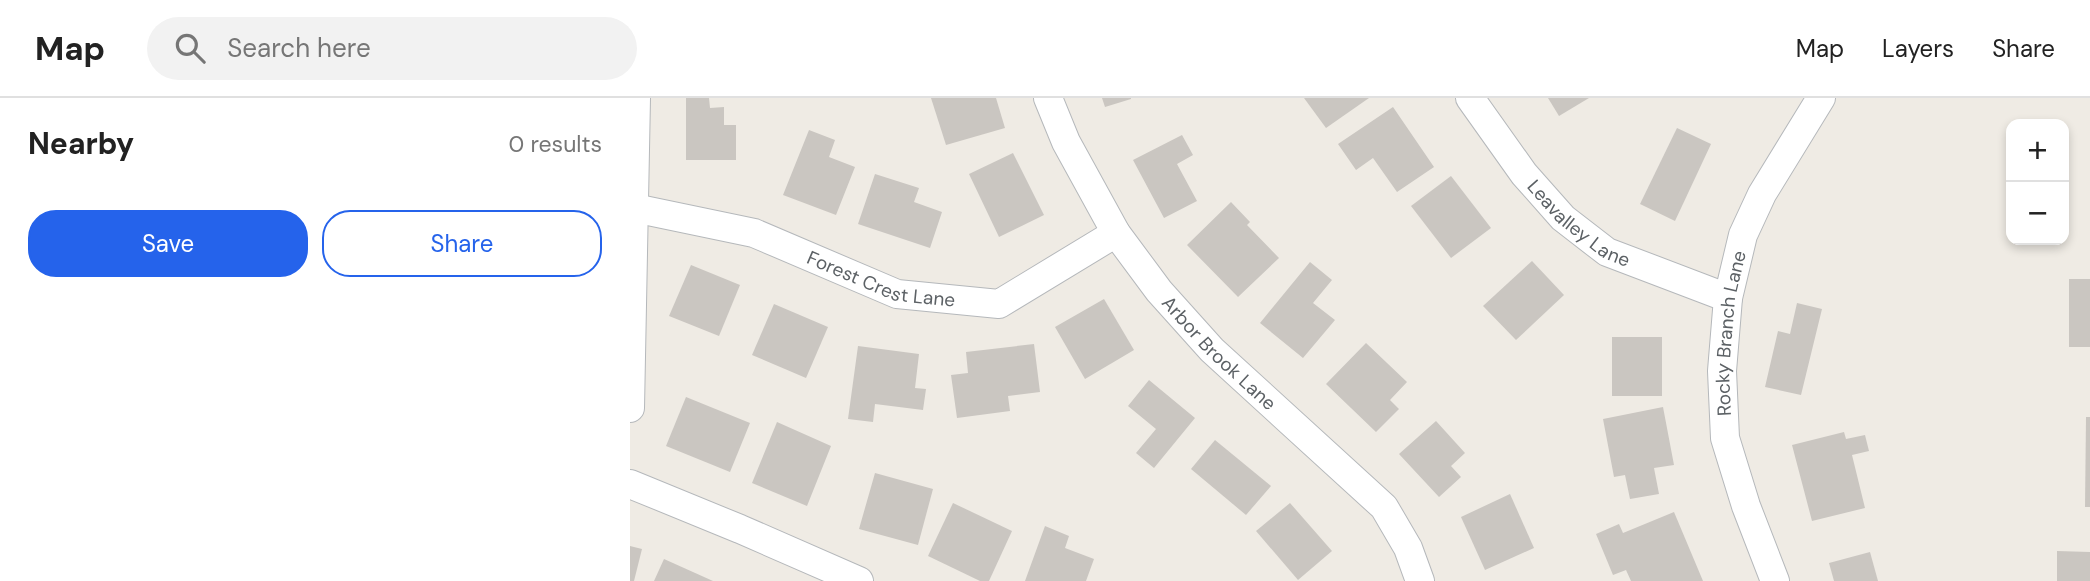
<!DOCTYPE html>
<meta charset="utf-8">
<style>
:root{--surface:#fff;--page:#f2f2f2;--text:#222;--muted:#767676;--line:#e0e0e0;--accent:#2563eb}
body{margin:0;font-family:"DM Sans",sans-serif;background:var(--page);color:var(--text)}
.controls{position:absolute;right:21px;top:21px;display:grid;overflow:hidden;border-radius:14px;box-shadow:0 4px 10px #0003}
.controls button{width:63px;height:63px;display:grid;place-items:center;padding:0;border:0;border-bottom:2px solid var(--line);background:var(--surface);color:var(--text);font:35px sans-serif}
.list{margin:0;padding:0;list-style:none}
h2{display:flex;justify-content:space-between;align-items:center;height:91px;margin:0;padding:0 28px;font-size:30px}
h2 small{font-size:23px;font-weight:400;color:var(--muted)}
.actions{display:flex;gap:14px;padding:21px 28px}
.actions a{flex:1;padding:16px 0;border:2px solid var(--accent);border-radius:28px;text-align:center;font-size:24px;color:var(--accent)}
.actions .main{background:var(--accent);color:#fff}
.icon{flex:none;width:38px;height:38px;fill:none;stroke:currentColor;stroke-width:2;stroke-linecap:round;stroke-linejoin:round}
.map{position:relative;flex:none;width:1460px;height:483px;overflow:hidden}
header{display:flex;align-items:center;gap:42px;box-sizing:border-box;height:98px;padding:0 35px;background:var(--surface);border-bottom:2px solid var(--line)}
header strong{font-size:33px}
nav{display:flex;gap:38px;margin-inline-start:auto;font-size:24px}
.search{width:490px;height:63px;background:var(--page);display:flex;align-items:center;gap:18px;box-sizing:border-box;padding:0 24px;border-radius:38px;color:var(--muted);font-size:26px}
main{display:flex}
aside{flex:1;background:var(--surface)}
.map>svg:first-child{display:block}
.building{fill:#cac6c1}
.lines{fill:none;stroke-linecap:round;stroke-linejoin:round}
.minor-casing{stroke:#b5b8bb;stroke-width:30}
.minor{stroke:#fff;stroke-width:28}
.labels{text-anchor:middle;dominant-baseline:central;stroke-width:5;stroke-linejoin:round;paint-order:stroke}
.street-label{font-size:19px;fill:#5c6165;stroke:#fff}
</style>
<header>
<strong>Map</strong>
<div class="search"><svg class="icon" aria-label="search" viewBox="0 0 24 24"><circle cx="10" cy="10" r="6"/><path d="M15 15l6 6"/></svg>Search here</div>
<nav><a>Map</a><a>Layers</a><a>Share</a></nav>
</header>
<main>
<aside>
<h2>Nearby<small>0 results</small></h2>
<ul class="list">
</ul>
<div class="actions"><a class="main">Save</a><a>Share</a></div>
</aside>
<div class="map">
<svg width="1460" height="483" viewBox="0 0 1460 483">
<rect width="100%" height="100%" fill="#efebe4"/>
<!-- building -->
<g class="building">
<polygon points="56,0 79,0 80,10 94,9 94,27 106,27 106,62 56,62"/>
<polygon points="301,0 366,0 375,30 316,47"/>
<polygon points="472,0 501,0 501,1 475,9"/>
<polygon points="674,0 739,0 696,30"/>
<polygon points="918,0 959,0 929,18"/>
<polygon points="763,9 804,69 767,94 743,60 726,72 708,46"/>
<polygon points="1047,30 1081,46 1045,123 1010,106"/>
<polygon points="179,32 205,42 199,59 225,69 206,117 153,97"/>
<polygon points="552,37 563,57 547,66 567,103 534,120 503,62"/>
<polygon points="383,55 414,117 369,139 339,76"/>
<polygon points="245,76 289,90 284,104 312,114 300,150 228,126"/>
<polygon points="821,78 861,130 821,160 781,108"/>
<polygon points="601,104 620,124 617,127 649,160 608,199 557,147"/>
<polygon points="902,163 934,197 886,242 853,208"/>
<polygon points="680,164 702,182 683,205 705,222 673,260 630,225"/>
<polygon points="61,167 110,187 89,238 39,218"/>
<rect x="1439" y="181" width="21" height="68"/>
<polygon points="474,201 504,252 455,281 425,229"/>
<polygon points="1167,205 1192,211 1171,297 1135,289 1148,233 1160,236"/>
<polygon points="144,206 198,229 176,280 122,257"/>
<rect x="982" y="239" width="50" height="59"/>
<polygon points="736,245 777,284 760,302 769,311 746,334 696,286"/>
<polygon points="404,246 410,294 378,298 380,313 327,320 321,277 338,275 336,254"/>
<polygon points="228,248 289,256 285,290 296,291 293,312 245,306 243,324 218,321"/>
<polygon points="519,282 565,320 524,370 506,355 526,331 498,308"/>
<polygon points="56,299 120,325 100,374 36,348"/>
<polygon points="1033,309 1044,367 1024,370 1029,396 1000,401 995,377 984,379 973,321"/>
<polygon points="1456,319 1460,319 1460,409 1455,409"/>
<polygon points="806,323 835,355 821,368 831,379 809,399 769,356"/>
<polygon points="147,324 201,348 177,408 122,385"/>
<polygon points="1214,334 1216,341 1235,337 1239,353 1222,357 1235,410 1182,423 1162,347"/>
<polygon points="585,342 641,388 616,417 561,371"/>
<polygon points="245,375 303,391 288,447 229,431"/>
<polygon points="880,396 904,450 855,472 831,419"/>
<polygon points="323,405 382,433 359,483 350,483 298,458"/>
<polygon points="660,405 702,453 668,482 626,433"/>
<polygon points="1044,414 1073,483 1001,483 996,472 983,477 966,436 989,426 993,435"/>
<polygon points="415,428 439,438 435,450 464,461 456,483 395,483"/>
<polygon points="0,448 12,451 4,483 0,483"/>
<polygon points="1427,453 1460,454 1460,483 1427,483"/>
<polygon points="1240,454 1248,483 1204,483 1199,465"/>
<polygon points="34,461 83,483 24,483"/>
</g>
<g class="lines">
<!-- minor casing -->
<g class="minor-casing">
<g id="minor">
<path id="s1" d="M418 0 436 44 486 135 529 193 582 252 754 409 778 450 790 483"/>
<path id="s2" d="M840 0 894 76 933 120 977 154 1098 200"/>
<path id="s3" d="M4 110 124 135 267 196 369 206 486 135"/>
<polyline points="0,310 6,0"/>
<polyline points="0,386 110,431 229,483"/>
<path id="s4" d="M1145 483 1116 408 1095 340 1092 273 1098 200 1113 137 1132 96 1191 0"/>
</g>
</g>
<!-- minor -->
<use href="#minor" class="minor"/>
</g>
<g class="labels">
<!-- street labels -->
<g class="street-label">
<text stroke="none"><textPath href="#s2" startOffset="168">Leavalley Lane</textPath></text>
<text stroke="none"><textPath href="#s3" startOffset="259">Forest Crest Lane</textPath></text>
<text stroke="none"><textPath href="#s4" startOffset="257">Rocky Branch Lane</textPath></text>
<text stroke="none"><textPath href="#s1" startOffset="310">Arbor Brook Lane</textPath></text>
</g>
</g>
</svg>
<div class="controls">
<button>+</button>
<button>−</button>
</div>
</div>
</main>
